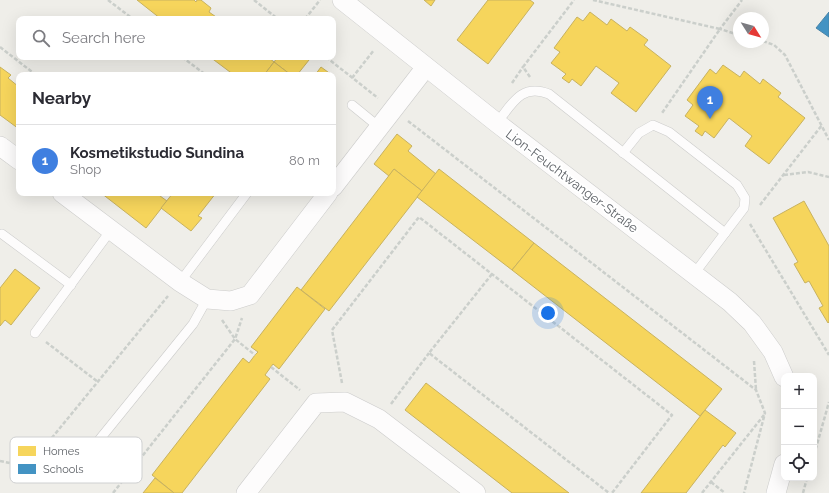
<!DOCTYPE html>
<meta charset="utf-8">
<style>
:root{--surface:#fff;--page:#f7f7f7;--text:#2b2b33;--muted:#7c7c81;--line:#e1e1e2;--accent:#7c3aed}
body{margin:0;font-family:Raleway,sans-serif;background:var(--page);color:var(--text)}
.controls{position:absolute;right:12px;bottom:12px;display:grid;overflow:hidden;border-radius:8px;box-shadow:0 4px 16px #0002}
.controls button{width:36px;height:36px;display:grid;place-items:center;padding:0;border:0;border-bottom:1px solid var(--line);background:var(--surface);color:var(--text);font:20px sans-serif}
.compass{position:absolute;left:733px;top:12px;width:36px;height:36px;border-radius:50%;background:var(--surface);box-shadow:0 4px 16px #0002;rotate:127deg}
.you{position:absolute;left:548px;top:313px;width:14px;height:14px;margin:-10px;border:3px solid #fff;border-radius:50%;background:#1a73e8;box-shadow:0 0 0 6px #1a73e833}
.badge{display:grid;place-items:center;width:26px;height:26px;border-radius:50%;background:var(--accent);color:#fff;font-size:13px;font-weight:700}
.pin{position:absolute;translate:-50% -33px;filter:drop-shadow(0 1px 2px #0008)}
.pin::after{content:'';position:absolute;top:21px;width:14px;height:12px;background:inherit;clip-path:polygon(0 0,100% 0,50% 100%)}
.list{margin:0;padding:0;list-style:none}
h2{display:flex;justify-content:space-between;align-items:center;height:52px;margin:0;padding:0 16px;font-size:17px}
h2 small{font-size:13px;font-weight:400;color:var(--muted)}
.list li{display:grid;grid-template-columns:26px 1fr auto;gap:12px;align-items:center;box-sizing:border-box;height:72px;padding:0 16px;border-top:1px solid var(--line)}
.list b{display:block;font-size:15px;white-space:nowrap}
.list p{margin:0;font-size:13px;white-space:nowrap;color:var(--muted)}
.list em{font-size:13px;font-style:normal;color:var(--muted)}
.icon{flex:none;width:22px;height:22px;fill:none;stroke:currentColor;stroke-width:2;stroke-linecap:round;stroke-linejoin:round}
.map{position:relative;flex:none;width:829px;height:493px;overflow:hidden}
.search{position:absolute;background:var(--surface);box-shadow:0 4px 16px #0002;left:16px;top:16px;width:320px;height:44px;display:flex;align-items:center;gap:10px;box-sizing:border-box;padding:0 14px;border-radius:8px;color:var(--muted);font-size:15px}
.panel{position:absolute;background:var(--surface);box-shadow:0 4px 16px #0002;left:16px;top:72px;width:320px;height:124px;border-radius:8px}
.map>svg:first-child{display:block}
.homes{fill:#f6d55c;stroke:#c8b25f}
.schools{fill:#4393c3;stroke:#4b84a7}
.lines{fill:none;stroke-linecap:round;stroke-linejoin:round}
.lane-casing{stroke:#cccccb;stroke-width:10}
.street-casing{stroke:#cccccb;stroke-width:20}
.path{stroke:#cbcfcb;stroke-width:2.5;stroke-dasharray:4 2;stroke-linecap:butt}
.lane{stroke:#fdfcfc;stroke-width:9}
.street{stroke:#fdfcfc;stroke-width:19}
.labels{text-anchor:middle;dominant-baseline:central;stroke-width:4;stroke-linejoin:round;paint-order:stroke}
.street-label{font-size:13px;fill:#5e6267;stroke:#fff}
.key{fill:#fff;stroke:#cfd0d1;stroke-width:1}
.key-label{font-size:11px;fill:#5e6267}
</style>
<div class="map">
<svg width="829" height="493" viewBox="0 0 829 493">
<rect width="100%" height="100%" fill="#efeee9"/>
<!-- homes -->
<g class="homes">
<polygon points="137,0 194,0 196,2 197,0 201,0 211,8 209,12 219,19 161,19"/>
<polygon points="424,0 435,0 431,6"/>
<polygon points="488,0 530,0 534,3 488,64 457,40"/>
<polygon points="590,12 607,25 611,19 627,31 630,27 648,40 644,45 671,66 636,112 611,93 619,83 596,66 581,86 572,79 569,83 562,78 566,74 551,63 560,52 554,48 577,17 583,21"/>
<polygon points="210,57 268,57 274,62 264,75 234,75"/>
<polygon points="278,57 305,57 309,60 297,75 291,75 274,62"/>
<polygon points="274,62 291,75 264,75"/>
<polygon points="723,65 740,77 744,71 760,84 763,79 781,93 778,97 805,118 769,164 745,146 752,136 729,118 714,138 705,131 702,136 695,131 699,126 685,116 693,105 687,100 710,69 716,74"/>
<polygon points="0,67 11,75 8,78 19,87 19,129 0,115"/>
<polygon points="321,67 332,75 315,75"/>
<polygon points="397,134 412,146 408,151 436,174 422,191 394,169 389,176 374,164"/>
<polygon points="394,169 422,191 329,311 301,290"/>
<polygon points="439,169 534,243 512,270 417,197"/>
<polygon points="101,193 156,193 167,201 146,228"/>
<polygon points="173,193 216,193 198,216 202,218 191,231 161,208"/>
<polygon points="804,201 829,246 829,322 828,323 819,308 823,306 809,281 805,283 794,264 798,262 773,218"/>
<polygon points="534,243 722,389 700,416 512,270"/>
<polygon points="15,269 40,288 11,325 5,320 0,326 0,288"/>
<polygon points="297,287 325,309 279,369 273,364 265,375 270,379 182,493 174,493 152,475 243,358 249,363 255,355 258,352 251,347"/>
<polygon points="426,383 569,493 512,493 405,410"/>
<polygon points="705,410 736,433 725,447 723,445 686,493 641,493"/>
<polygon points="155,478 174,493 143,493"/>
</g>
<!-- schools -->
<polygon class="schools" points="829,12 829,37 816,28"/>
<g class="lines">
<!-- lane casing -->
<g class="lane-casing">
<g id="lane">
<polyline points="352,105 379,127"/>
<path d="M497 123C512 104 521 83 549 94L725 233 694 274"/>
<polyline points="623,153 639,133 653,125 669,132 737,185 745,198 744,208 725,233"/>
<polyline points="2,234 71,285"/>
<polyline points="180,282 247,193"/>
<polyline points="35,333 111,230"/>
<polyline points="78,466 193,324 207,299"/>
</g>
</g>
<!-- street casing -->
<g class="street-casing">
<g id="street">
<polyline points="342,0 497,123 730,302 752,323 773,352 784,377"/>
<polyline points="0,146 19,160"/>
<polyline points="333,187 426,67"/>
<polyline points="62,193 180,282 207,299 231,301 250,295 328,193"/>
<polyline points="246,493 316,403 345,402 379,419 476,493"/>
<polyline points="776,493 784,464"/>
</g>
</g>
<!-- path -->
<g class="path">
<polyline points="108,0 133,19"/>
<polyline points="254,0 278,19"/>
<polyline points="593,0 720,29 662,113"/>
<polyline points="305,19 320,0"/>
<polyline points="739,35 720,29 742,0"/>
<polyline points="763,41 774,45 785,55 829,140"/>
<polyline points="0,47 36,75"/>
<polyline points="182,57 206,75"/>
<polyline points="326,57 378,98"/>
<polyline points="530,77 523,67 574,0"/>
<polyline points="352,78 374,50"/>
<polyline points="512,83 523,67"/>
<polyline points="408,121 756,390 765,413 744,493"/>
<polyline points="784,175 808,172 829,177"/>
<polyline points="760,205 822,125"/>
<polyline points="750,224 829,355"/>
<polyline points="492,274 429,353 609,493"/>
<polyline points="222,320 235,339 255,355"/>
<polyline points="46,342 98,382"/>
<polyline points="754,361 756,390"/>
<polyline points="271,367 300,390"/>
<polyline points="342,383 332,330 419,217 672,415 612,493"/>
<polyline points="391,404 429,353"/>
<polyline points="814,455 829,402"/>
<polyline points="0,461 28,467 168,296"/>
<polyline points="711,482 725,493"/>
<polyline points="113,493 235,339 242,318"/>
<polyline points="702,493 764,415"/>
<polyline points="803,493 807,478"/>
</g>
<!-- lane -->
<use href="#lane" class="lane"/>
<!-- street -->
<use href="#street" class="street"/>
</g>
<g class="labels">
<!-- street labels -->
<g class="street-label">
<text transform="translate(572 181) rotate(37)">Lion-Feuchtwanger-Straße</text>
</g>
</g>
<!-- legend -->
<rect x="10" y="437" width="132" height="46" rx="6" class="key"/>
<rect x="18" y="446" width="18" height="10" fill="#f6d55c"/>
<rect x="18" y="464" width="18" height="10" fill="#4393c3"/>
<g class="key-label">
<text x="43" y="455">Homes</text>
<text x="43" y="473">Schools</text>
</g>
</svg>
<div class="controls">
<button>+</button>
<button>−</button>
<button><svg class="icon" aria-label="locate" viewBox="0 0 24 24"><circle cx="12" cy="12" r="6"/><path d="M12 2v4M12 18v4M2 12h4M18 12h4"/></svg></button>
</div>
<svg class="compass" viewBox="-18 -18 36 36"><path d="M0-13l5 13h-10z" fill="#e53935"/><path d="M0 13l5-13h-10z" fill="#7c7c81"/></svg>
<div class="you"></div>
<div class="pin badge" style="left:710px;top:119px;background:#3f7fe0">1</div>
<div class="search"><svg class="icon" aria-label="search" viewBox="0 0 24 24"><circle cx="10" cy="10" r="6"/><path d="M15 15l6 6"/></svg>Search here</div>
<section class="panel">
<h2>Nearby<small></small></h2>
<ul class="list">
<li><span class="badge" style="background:#3f7fe0">1</span><div><b>Kosmetikstudio Sundina</b><p>Shop</p></div><em>80 m</em></li>
</ul>
</section>
</div>
